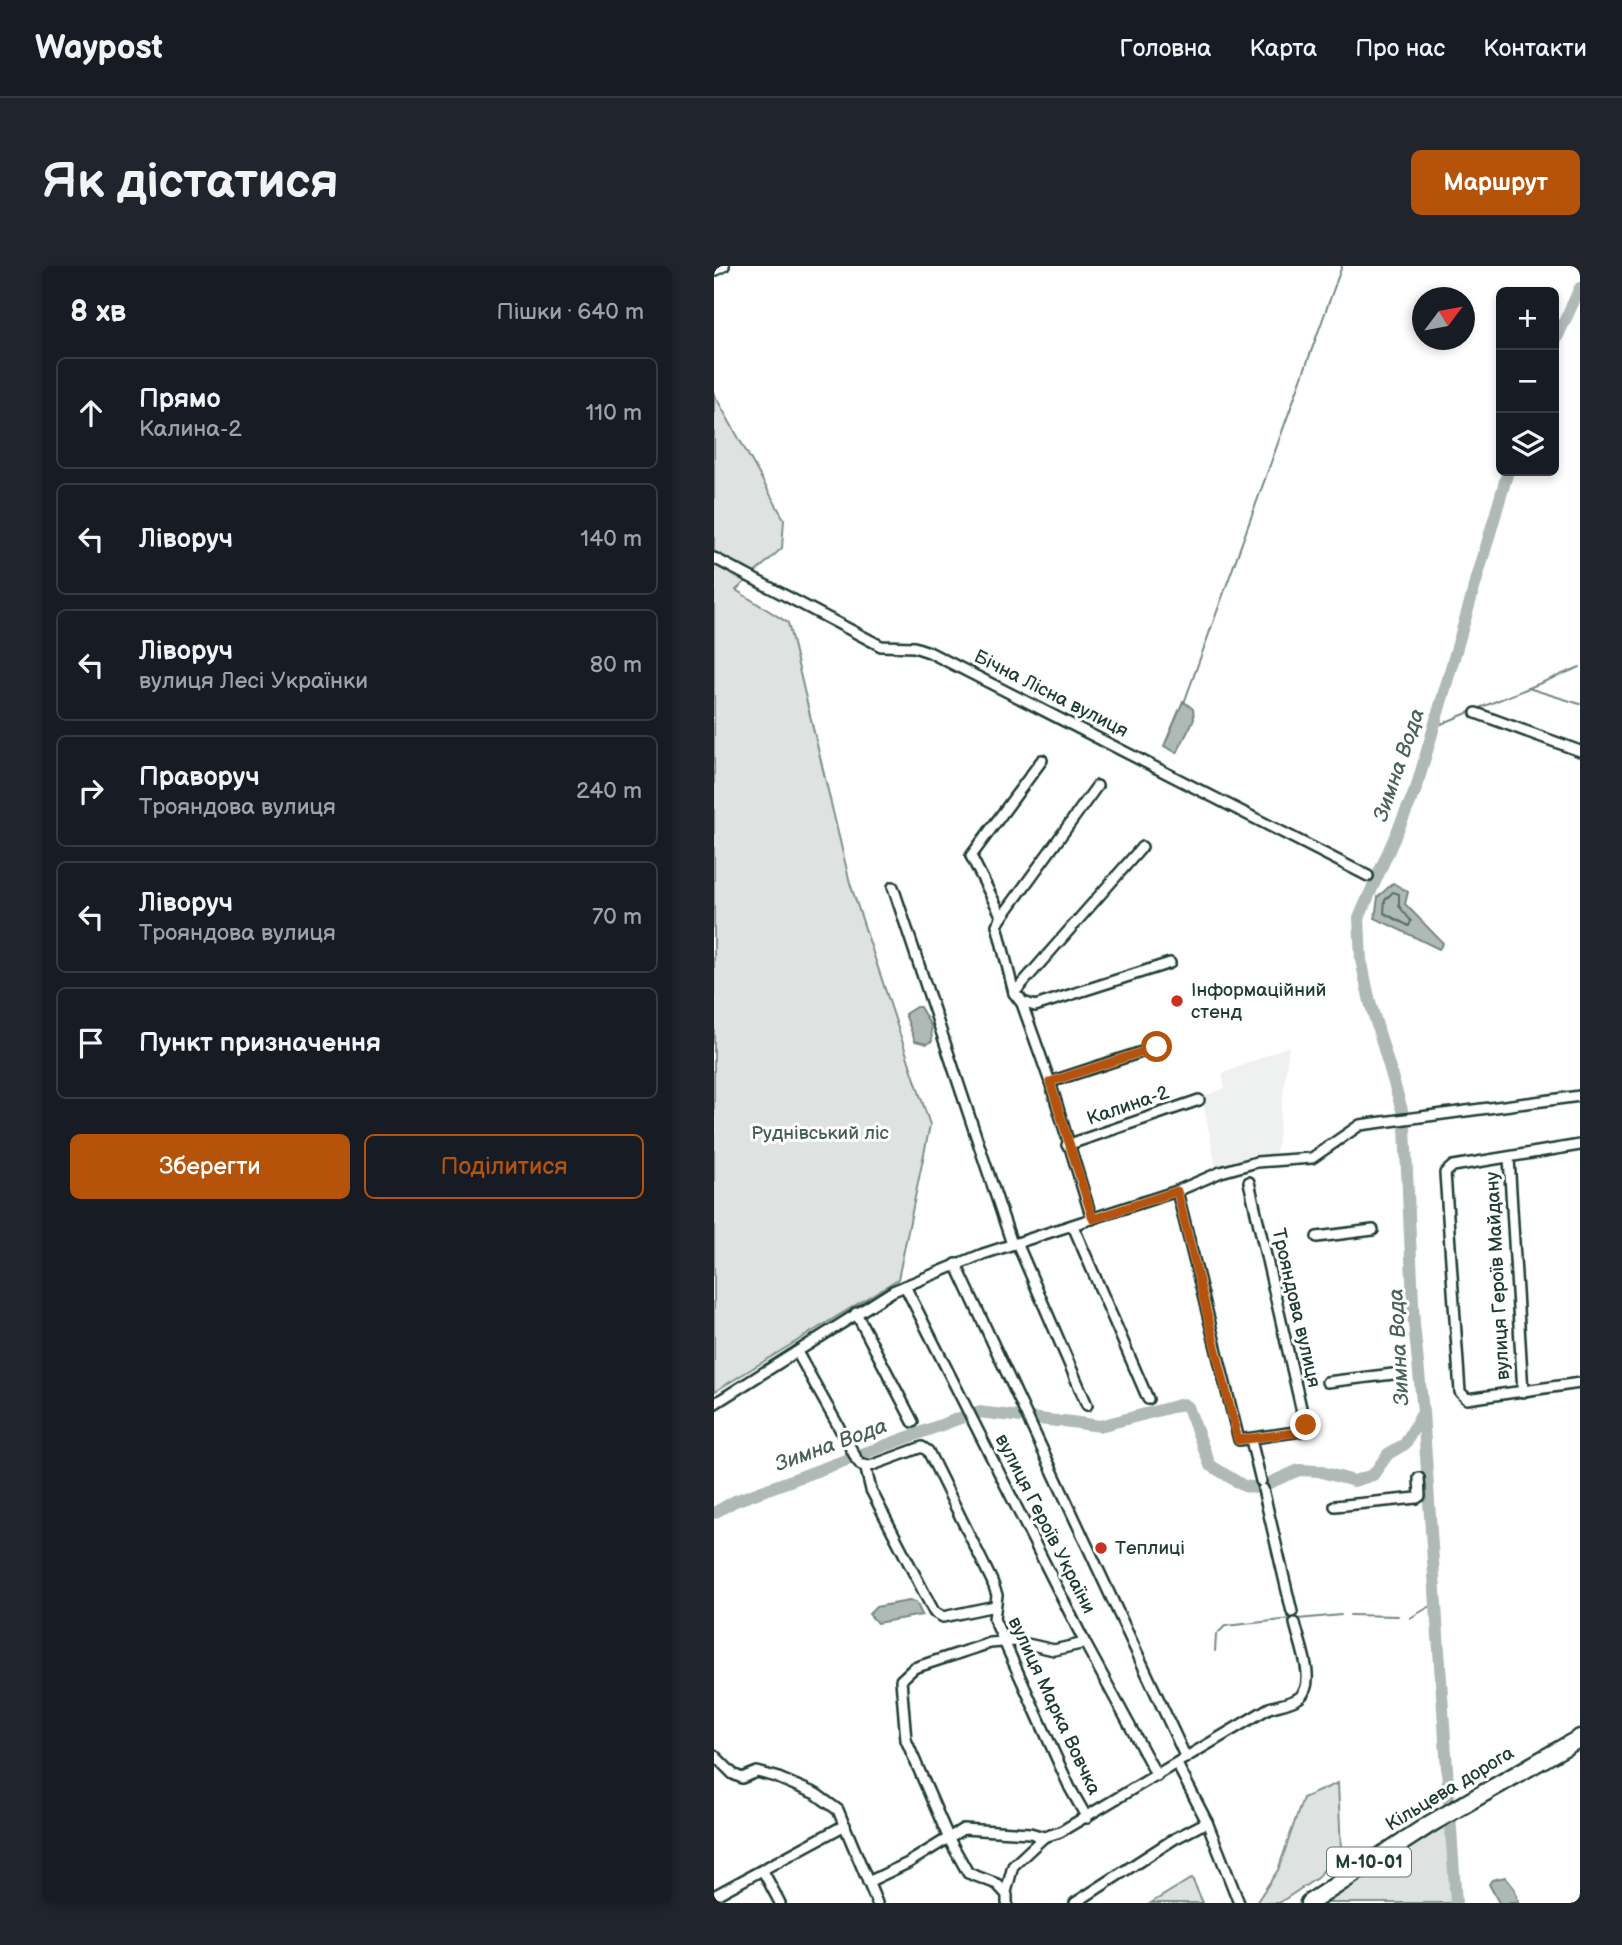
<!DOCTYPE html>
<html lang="uk">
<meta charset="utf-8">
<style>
:root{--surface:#171b24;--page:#20242c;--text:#f1f3f6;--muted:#9ea1a6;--line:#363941;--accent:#b45309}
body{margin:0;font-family:"Balsamiq Sans",sans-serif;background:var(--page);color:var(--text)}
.controls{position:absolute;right:21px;top:21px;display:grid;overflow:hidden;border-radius:10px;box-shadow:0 4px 10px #0003}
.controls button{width:63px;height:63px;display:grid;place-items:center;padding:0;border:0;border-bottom:2px solid var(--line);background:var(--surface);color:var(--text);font:35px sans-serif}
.compass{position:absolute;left:698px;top:21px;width:63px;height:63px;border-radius:50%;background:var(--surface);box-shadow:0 4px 10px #0003;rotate:58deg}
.stop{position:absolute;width:21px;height:21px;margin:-16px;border:5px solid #b45309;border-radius:50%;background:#fff}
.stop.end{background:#b45309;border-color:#fff;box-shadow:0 2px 7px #0008}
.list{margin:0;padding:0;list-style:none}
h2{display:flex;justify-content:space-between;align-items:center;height:91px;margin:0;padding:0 28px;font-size:30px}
h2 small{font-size:23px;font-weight:400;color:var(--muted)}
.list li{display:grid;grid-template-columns:46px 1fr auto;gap:21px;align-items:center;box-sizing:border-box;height:112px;margin:0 14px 14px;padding:0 14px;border:2px solid var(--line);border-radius:10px}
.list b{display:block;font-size:26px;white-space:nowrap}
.list p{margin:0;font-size:23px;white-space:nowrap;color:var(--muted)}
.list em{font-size:23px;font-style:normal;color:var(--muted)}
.actions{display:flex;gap:14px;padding:21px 28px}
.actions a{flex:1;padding:16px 0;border:2px solid var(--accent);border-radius:10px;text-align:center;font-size:24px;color:var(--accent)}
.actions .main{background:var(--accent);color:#fff}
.icon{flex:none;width:38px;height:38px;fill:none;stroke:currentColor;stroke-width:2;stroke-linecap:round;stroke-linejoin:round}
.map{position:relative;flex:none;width:866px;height:1637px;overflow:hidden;border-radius:10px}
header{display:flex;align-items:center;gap:42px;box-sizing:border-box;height:98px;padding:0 35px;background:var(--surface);border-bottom:2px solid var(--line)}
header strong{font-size:33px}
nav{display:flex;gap:38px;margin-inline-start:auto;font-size:24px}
.intro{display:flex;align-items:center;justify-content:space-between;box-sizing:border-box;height:168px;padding:0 42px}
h1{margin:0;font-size:49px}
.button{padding:18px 32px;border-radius:10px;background:var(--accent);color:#fff;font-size:24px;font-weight:700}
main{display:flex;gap:42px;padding:0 42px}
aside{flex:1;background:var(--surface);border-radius:10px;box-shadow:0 4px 10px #0003}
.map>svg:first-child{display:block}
.built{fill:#eef1f0}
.green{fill:#dee3e2;stroke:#7e908b;stroke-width:2}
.water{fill:#afbab7;stroke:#758883;stroke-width:2}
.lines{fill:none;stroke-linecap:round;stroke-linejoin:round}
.shore{stroke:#596f68;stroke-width:2}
.stream{stroke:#758883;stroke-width:2}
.river{stroke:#afbab7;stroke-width:12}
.street-casing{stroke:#1f3d34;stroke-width:14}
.highway-casing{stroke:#1f3d34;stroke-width:21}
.street{stroke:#fff;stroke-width:9}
.highway{stroke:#fff;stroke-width:16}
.route{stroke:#b45309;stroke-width:9}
.poi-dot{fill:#c8321e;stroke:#fff;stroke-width:2.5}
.labels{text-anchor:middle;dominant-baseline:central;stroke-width:6;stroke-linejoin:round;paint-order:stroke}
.shield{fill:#fff;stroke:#627771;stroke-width:2}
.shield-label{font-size:18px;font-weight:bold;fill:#1f3d34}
.street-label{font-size:19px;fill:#1f3d34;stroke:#fff}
.poi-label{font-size:19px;fill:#1f3d34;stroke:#fff;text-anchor:start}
.park-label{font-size:19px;fill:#455e57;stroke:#fff}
.water-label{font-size:21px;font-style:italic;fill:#4a625b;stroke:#fff}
</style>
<header>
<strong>Waypost</strong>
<nav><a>Головна</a><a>Карта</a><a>Про нас</a><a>Контакти</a></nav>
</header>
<div class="intro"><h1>Як дістатися</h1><a class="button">Маршрут</a></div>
<main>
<aside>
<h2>8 хв<small>Пішки · 640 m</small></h2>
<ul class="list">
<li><svg class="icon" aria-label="ahead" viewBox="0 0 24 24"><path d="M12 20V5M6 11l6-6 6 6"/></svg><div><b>Прямо</b><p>Калина-2</p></div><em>110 m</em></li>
<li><svg class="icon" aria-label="left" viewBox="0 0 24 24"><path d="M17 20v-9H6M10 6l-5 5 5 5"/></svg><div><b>Ліворуч</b></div><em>140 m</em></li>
<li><svg class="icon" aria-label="left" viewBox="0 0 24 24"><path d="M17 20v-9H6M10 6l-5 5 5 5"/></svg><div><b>Ліворуч</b><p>вулиця Лесі Українки</p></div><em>80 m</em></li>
<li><svg class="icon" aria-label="right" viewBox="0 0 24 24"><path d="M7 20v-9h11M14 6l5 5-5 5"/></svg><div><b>Праворуч</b><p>Трояндова вулиця</p></div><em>240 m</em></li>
<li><svg class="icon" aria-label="left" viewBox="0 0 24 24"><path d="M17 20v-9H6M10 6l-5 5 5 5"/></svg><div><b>Ліворуч</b><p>Трояндова вулиця</p></div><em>70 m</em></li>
<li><svg class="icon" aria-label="arrive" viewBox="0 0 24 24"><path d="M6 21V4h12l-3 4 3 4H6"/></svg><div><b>Пункт призначення</b></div></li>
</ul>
<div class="actions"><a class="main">Зберегти</a><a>Поділитися</a></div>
</aside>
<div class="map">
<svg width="866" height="1637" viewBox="0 0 866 1637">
<rect width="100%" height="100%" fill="#fff"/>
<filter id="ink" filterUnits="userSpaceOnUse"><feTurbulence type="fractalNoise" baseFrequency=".0143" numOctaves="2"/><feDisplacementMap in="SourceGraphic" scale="14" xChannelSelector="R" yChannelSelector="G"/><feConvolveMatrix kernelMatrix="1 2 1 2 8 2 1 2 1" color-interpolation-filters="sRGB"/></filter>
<g filter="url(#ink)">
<!-- built -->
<polygon class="built" points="575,780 562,887 503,907 488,831 511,822 508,808"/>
<!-- green -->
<g class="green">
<polygon points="0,128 70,253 68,282 22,324 74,357 136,617 216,859 184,1013 0,1126"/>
<polygon points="624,1517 627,1584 603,1612 565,1637 542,1637 564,1604 589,1532"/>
<polygon points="733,1559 739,1637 608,1637"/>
<polygon points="478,1612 489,1637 437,1637"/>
</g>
<!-- water -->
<g class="water">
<polygon points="469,435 479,443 480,453 463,487 450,480"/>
<polygon points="679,617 694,626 691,638 729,677 725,683 661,652 664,631"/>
<polygon points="202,741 206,741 217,760 218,775 213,778 201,775 191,748"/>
<polygon points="195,1335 202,1336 208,1349 163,1357 155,1348 162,1341"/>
<polygon points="791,1611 800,1622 805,1637 785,1637 775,1618 778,1614"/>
</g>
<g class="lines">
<!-- shore -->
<polygon class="shore" points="679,626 685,628 685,640 697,655 695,660 670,647 671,634"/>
<!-- stream -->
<g class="stream">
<polyline points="814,422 866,438"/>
<polyline points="470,437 628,0"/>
<polyline points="763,443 866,401"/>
<polyline points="720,461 758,445"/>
<polyline points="636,1349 684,1350"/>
<polyline points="696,1352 722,1337"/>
<polyline points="584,1353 627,1349"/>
<polyline points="501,1385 502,1369 511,1360 578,1353"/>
</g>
<!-- river -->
<g class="river">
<polyline points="840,78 866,22"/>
<polyline points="688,844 656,736 647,694 645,652 702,523 794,205"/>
<polyline points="264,1146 343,1155"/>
<polyline points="709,1146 742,1637"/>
<polyline points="350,1155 386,1160 469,1138 474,1141 496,1199 530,1220 544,1222 585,1204 604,1205 640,1215 659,1209 674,1188 691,1178 709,1146 700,1058 691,861"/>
<polyline points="0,1247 21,1235 249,1151"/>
</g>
<!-- street casing -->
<g class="street-casing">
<g id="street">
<polyline points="0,5 10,0"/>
<polyline points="0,292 167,380 200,381 215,386 654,610"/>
<polyline points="762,447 866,485"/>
<polyline points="328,494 257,590 288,651 283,659 300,727 306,735 321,740 456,697"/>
<polyline points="179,621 298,978"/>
<polyline points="288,651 383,520"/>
<polyline points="300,727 428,581"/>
<polyline points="306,732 336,816 378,953"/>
<polyline points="336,816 443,781"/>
<polyline points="353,879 485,834"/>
<polyline points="866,879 739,900 731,907 746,1126 753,1133 866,1117"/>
<polyline points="795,892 809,1126"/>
<polyline points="463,925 525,1174 588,1165 591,1159 535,916"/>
<polyline points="359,960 434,1133"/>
<polyline points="603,971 659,964"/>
<polyline points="303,977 373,1139"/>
<polyline points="242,998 472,1492"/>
<polyline points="191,1020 371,1377 443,1510"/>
<polyline points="142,1047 199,1156"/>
<polyline points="83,1086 141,1190"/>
<polyline points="613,1116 679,1108"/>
<polyline points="0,1138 179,1025 269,988 463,925 507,906 543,896 598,892 646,859 866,830"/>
<polyline points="537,1174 547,1215"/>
<polyline points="142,1193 147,1199 156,1200 208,1181 214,1185 278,1315 283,1329 280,1353 356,1522 373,1552"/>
<polyline points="151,1199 157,1224 220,1346 229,1351 281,1340"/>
<polyline points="549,1223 578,1346"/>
<polyline points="621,1240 703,1232 706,1230 705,1212"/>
<polyline points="0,1489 19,1508 28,1512 43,1506 62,1511 102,1528 124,1544 163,1637"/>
<polyline points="463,1498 493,1556 525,1637"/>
<polyline points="49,1605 66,1637"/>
<path d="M154 1616 194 1597 249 1563 316 1567 330 1571 346 1566 555 1442C564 1439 579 1437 586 1431 603 1417 585 1376 581 1357"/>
<polyline points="292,1626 299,1600 330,1571"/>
<polyline points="0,1630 131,1559"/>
<polyline points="293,1637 293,1629 283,1618 254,1607 235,1573 192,1474 187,1414 200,1402 276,1377 300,1375 340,1384 371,1377"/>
<polyline points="361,1637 460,1573 493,1556"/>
</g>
</g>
<!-- highway casing -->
<g class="highway-casing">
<polyline id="highway" points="595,1637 716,1558 866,1472"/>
</g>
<!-- street -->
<use href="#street" class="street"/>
<!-- highway -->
<use href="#highway" class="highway"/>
</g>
</g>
<g class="lines" filter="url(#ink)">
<!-- route -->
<polyline class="route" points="443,781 336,816 379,953 463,925 524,1174 587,1166 592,1159"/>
</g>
<!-- markers -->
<g class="poi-dot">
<circle cx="463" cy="735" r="7"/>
<circle cx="387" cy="1282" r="7"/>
</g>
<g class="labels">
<!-- shield labels -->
<rect class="shield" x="613" y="1581.5" width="84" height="29" rx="5"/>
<g class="shield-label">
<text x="655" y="1596">М-10-01</text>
</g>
<!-- street labels -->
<g class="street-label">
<text transform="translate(337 428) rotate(27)">Бічна Лісна вулиця</text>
<text transform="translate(414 840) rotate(-19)">Калина-2</text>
<text transform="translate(784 1010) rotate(-93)">вулиця Героїв Майдану</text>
<text transform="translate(582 1042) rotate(77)">Трояндова вулиця</text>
<text transform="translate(331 1258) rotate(63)">вулиця Героїв України</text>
<text transform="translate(340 1440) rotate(65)">вулиця Марка Вовчка</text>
<text transform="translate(736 1523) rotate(-31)">Кільцева дорога</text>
</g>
<!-- poi labels -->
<g class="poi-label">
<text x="477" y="724">Інформаційний<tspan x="477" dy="22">стенд</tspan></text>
<text x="401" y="1282">Теплиці</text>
</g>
<!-- park labels -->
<g class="park-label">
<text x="106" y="867">Руднівський ліс</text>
</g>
<!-- water labels -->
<g class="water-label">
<text transform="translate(685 499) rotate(-71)">Зимна Вода</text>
<text transform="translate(685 1081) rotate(-93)">Зимна Вода</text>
<text transform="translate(117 1179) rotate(-20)">Зимна Вода</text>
</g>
</g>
</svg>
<div class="controls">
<button>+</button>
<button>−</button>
<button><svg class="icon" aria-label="layers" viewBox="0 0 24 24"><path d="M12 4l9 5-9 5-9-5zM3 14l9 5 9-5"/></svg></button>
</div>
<svg class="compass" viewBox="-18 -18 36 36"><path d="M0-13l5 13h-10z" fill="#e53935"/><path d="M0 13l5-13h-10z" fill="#9ea1a6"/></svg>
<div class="stop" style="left:443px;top:781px"></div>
<div class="stop end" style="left:592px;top:1159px"></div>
</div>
</main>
